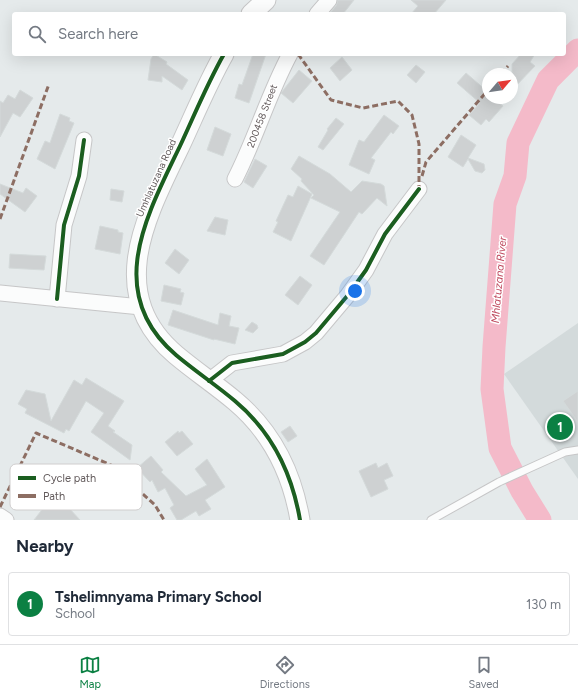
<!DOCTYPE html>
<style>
:root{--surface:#fff;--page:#f6f6f7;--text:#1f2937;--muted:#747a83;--line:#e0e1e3;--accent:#0b8043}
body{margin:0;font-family:Figtree,sans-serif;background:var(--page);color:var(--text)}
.compass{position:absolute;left:482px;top:68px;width:36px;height:36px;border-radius:50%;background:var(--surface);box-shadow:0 4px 16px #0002;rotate:61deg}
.you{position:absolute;left:355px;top:291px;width:14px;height:14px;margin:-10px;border:3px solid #fff;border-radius:50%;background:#1a73e8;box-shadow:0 0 0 6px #1a73e833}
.badge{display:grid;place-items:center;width:26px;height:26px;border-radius:50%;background:var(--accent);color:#fff;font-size:13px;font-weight:700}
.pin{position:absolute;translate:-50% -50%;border:2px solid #fff;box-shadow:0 1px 4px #0006}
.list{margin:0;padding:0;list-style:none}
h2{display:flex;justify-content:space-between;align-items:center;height:52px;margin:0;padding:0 16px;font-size:17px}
h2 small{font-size:13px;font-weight:400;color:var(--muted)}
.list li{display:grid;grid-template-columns:26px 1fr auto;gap:12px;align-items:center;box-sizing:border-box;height:64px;margin:0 8px 8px;padding:0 8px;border:1px solid var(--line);border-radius:4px}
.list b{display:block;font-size:15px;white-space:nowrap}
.list p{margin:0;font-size:13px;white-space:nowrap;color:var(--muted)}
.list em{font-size:13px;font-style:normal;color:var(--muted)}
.icon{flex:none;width:22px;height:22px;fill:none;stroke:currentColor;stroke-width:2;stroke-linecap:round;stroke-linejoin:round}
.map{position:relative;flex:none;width:578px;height:520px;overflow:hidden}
.search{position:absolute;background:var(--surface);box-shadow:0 4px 16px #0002;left:12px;right:12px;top:12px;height:44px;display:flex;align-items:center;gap:10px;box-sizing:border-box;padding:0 14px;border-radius:4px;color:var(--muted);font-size:15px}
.sheet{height:124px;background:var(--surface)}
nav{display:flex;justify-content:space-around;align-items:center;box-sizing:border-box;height:56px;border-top:1px solid var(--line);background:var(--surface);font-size:11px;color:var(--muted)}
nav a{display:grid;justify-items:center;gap:2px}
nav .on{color:var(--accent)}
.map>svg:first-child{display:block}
.education{fill:#d3dadb}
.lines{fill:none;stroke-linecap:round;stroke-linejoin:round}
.river{stroke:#f4bac9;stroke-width:23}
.building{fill:#ced1d2;stroke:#d4dada}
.service-casing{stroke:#c6c6c7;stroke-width:9}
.minor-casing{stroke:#c6c6c7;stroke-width:17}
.tertiary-casing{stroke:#c6c6c7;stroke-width:21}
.service{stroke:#fbfcfc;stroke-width:7}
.minor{stroke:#fbfcfc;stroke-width:15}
.tertiary{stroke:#fbfcfc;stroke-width:19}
.quiet{stroke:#8d6e63;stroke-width:3;stroke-dasharray:6 3;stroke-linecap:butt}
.cycleway-casing{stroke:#fff;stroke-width:6}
.cycleway{stroke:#1b5e20;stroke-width:4}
.labels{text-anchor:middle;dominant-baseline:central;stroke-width:3;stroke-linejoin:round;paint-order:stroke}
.street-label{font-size:10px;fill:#635b5c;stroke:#fff}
.water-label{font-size:11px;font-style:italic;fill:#be485d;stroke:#fff}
.key{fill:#fff;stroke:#d0cece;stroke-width:1}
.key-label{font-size:11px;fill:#635b5c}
</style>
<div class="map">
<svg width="578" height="520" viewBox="0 0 578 520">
<rect width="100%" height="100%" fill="#e5eaeb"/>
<!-- education -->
<polygon class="education" points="578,323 578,479 504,374"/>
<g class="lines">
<!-- river -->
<polyline class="river" points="540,520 522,491 500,448 492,389 494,347 505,204 515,176 518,143 548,80 578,50"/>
</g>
<!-- building -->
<g class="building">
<polygon points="338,0 354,0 343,14 329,14 336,6"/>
<polygon points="411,0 446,0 434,14 411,14 418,6"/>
<polygon points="154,54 167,62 166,64 188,80 182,90 162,76 162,82 148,80 151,59"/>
<polygon points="253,54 266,54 249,103 235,98 239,84 242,85"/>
<polygon points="521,54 535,54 530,62 535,66 512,90 512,64"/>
<polygon points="342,57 352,70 340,81 330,68"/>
<polygon points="416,65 425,72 416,83 407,75"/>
<polygon points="299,70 312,81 293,103 281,93"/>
<polygon points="466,73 488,92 488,98 492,98 503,106 489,122 486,119 481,125 469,115 480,103 457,83"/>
<polygon points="20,90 33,98 20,117 13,113 0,137 0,101 3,103 8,95 15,99"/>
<polygon points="60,114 70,118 69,121 74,123 55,169 37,159 45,141 50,143"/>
<polygon points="384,115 399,126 393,134 391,132 371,158 375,160 369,174 349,165 359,140 364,142"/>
<polygon points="336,118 344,124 323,150 318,147 328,130 327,129"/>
<polygon points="215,127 231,134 223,156 207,150"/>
<polygon points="461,135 476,145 468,158 484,164 485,170 482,173 475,171 468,159 463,167 448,157"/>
<polygon points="299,156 330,174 351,192 362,181 381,184 384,186 387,206 377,198 362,214 359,212 324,265 310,256 340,212 311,198 314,195 301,181 302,179 291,169"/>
<polygon points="255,159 267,166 253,188 244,182"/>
<polygon points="0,184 23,193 26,188 37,196 25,212 0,194"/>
<polygon points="298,186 312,194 291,241 273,232 278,222 276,221 288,195 293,197"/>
<polygon points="111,189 124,191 122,202 110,200"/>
<polygon points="215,217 228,220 225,235 207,231"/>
<polygon points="100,226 118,230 118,232 123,233 120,254 95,249"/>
<polygon points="175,249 189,260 179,274 165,263"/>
<polygon points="10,254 46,256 44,270 9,268"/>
<polygon points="300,276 312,285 298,305 285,295"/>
<polygon points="164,285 181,289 180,292 184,293 181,305 161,301"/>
<polygon points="173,310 218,325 220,313 231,316 229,326 239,328 235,344 214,339 214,340 168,325"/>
<polygon points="252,322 257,325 258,328 253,333 245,330"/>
<polygon points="86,378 124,401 108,426 115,431 113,432 132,445 130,460 91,432 104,413 86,401 69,431 66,429 64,433 25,413 27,409 18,404 26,390 45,394 51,421 74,380 82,385"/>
<polygon points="578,391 578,422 563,401"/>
<polygon points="290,426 297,436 288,442 281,432"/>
<polygon points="178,431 179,433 182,431 193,444 177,456 165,442"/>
<polygon points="151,456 163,470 161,472 186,496 207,485 195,469 207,459 225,487 205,500 211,509 199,516 196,511 181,520 177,520 170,508 174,505 165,488 158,492 152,480 150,482 137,468"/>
<polygon points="376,463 378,468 387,463 393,476 384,480 388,489 371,497 359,471"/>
<polygon points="42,484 70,507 69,508 80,520 34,520 44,507 34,501"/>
</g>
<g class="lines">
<!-- service casing -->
<g class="service-casing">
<polyline id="service" points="431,520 499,482 565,452 578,450"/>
</g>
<!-- minor casing -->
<g class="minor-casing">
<g id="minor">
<polyline points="317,14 329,0"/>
<path d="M235 179C256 138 268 95 290 54"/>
<polyline points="0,293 141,307"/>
<polyline points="57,299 64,225 79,176 84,140"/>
<polyline points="209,381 232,363 283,354 305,342 316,333 348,295 366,270 385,234 419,189"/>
<polyline points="0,516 6,520"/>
</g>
</g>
<!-- tertiary casing -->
<g class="tertiary-casing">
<g id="tertiary">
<polyline points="251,14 266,0"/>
<path d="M224 54C207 84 194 116 180 146 147 215 103 293 176 355 195 371 216 385 235 401 272 432 292 473 300 520"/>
</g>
</g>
<!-- service -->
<use href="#service" class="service"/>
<!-- minor -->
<use href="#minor" class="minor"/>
<!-- tertiary -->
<use href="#tertiary" class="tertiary"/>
<!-- quiet -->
<g class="quiet">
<polyline points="298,54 331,100 363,108 398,101 412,115 419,144 419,189"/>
<polyline points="501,74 508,66"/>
<polyline points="422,176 426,162 488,90"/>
<polyline points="0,219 49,84"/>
<polyline points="0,507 36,433 111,465 155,505 164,520"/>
</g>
<!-- cycleway casing -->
<g class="cycleway-casing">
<g id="cycleway">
<path d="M224 54C207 84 194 116 180 146 147 215 103 293 176 355 195 371 216 385 235 401 272 432 292 473 300 520"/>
<polyline points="57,299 64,225 79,176 84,140"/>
<polyline points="209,381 232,363 283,354 305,342 316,333 348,295 366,270 385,234 419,189"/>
</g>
</g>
<!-- cycleway -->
<use href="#cycleway" class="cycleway"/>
</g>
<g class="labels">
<!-- street labels -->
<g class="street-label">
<text transform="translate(262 116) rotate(-69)">200458 Street</text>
<text transform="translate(156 178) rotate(-66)">Umhlatuzana Road</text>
</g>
<!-- water labels -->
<g class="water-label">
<text transform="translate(499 280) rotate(-85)">Mhlatuzana River</text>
</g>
</g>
<!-- legend -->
<rect x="10" y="464" width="132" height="46" rx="6" class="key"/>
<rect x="18" y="476" width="18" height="4" fill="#1b5e20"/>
<rect x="18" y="494" width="18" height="4" fill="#8d6e63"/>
<g class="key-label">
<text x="43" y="482">Cycle path</text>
<text x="43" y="500">Path</text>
</g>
</svg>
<svg class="compass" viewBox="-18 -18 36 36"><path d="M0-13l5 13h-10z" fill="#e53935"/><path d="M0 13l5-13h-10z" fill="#747a83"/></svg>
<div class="you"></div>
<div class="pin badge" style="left:560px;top:427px">1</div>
<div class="search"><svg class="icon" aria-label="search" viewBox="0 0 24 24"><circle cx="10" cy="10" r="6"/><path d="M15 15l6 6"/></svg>Search here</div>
</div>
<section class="sheet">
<h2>Nearby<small></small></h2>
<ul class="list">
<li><span class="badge">1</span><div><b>Tshelimnyama Primary School</b><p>School</p></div><em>130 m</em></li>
</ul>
</section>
<nav>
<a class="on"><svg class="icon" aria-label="map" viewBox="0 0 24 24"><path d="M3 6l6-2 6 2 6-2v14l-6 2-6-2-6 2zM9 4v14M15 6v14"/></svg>Map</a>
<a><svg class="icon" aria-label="directions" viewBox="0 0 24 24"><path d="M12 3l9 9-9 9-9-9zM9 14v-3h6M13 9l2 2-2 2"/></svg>Directions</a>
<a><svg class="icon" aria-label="saved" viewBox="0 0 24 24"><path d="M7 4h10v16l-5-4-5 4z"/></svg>Saved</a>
</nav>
